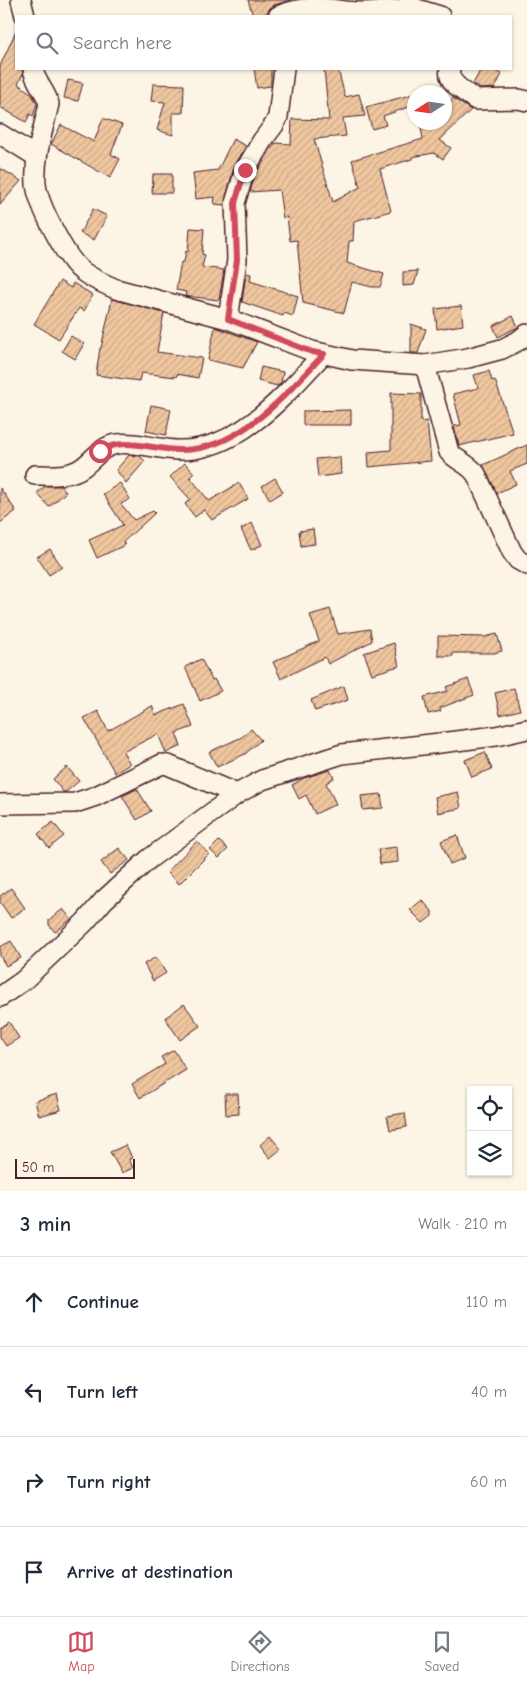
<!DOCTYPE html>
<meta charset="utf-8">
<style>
:root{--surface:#fff;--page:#f6f6f7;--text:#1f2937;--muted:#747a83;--line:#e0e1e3;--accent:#d1495b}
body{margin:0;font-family:"Comic Neue",sans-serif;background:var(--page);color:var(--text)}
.controls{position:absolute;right:15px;bottom:15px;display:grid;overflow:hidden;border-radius:0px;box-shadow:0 1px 4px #0004}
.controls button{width:45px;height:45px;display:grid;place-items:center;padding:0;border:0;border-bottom:1px solid var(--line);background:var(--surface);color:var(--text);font:25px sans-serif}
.compass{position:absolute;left:407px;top:85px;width:45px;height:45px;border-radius:50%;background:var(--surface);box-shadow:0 1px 4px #0004;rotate:258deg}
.scale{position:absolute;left:15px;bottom:12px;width:120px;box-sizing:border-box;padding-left:5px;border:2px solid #4a1f2b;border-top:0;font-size:14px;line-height:18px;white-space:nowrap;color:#4a1f2b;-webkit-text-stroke:4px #fcf5e5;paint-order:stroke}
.stop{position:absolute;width:15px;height:15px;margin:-11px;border:4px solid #d1495b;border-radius:50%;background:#fff}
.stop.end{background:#d1495b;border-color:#fff;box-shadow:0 1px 5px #0008}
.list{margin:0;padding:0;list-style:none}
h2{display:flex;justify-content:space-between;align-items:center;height:65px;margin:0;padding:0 20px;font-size:21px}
h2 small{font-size:16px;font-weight:400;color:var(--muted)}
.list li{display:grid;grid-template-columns:32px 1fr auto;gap:15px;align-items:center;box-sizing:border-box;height:90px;padding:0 20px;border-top:1px solid var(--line)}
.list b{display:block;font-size:19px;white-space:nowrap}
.list em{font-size:16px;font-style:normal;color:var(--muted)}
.icon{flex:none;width:28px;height:28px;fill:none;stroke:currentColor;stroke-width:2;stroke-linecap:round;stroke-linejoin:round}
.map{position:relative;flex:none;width:527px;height:1191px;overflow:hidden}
.search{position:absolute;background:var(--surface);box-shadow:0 1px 4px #0004;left:15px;right:15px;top:15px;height:55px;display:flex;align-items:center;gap:12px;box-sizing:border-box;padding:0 18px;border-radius:0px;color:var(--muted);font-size:19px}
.sheet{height:425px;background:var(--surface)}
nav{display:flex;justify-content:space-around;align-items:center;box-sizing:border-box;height:70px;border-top:1px solid var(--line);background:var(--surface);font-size:14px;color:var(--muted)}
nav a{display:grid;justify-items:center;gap:2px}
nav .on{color:var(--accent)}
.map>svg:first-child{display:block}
.building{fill:url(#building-hatch);stroke:#4a1f2b}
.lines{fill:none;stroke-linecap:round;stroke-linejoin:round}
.minor-casing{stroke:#4a1f2b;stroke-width:22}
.minor{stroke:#fcf5e5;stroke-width:19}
.route{stroke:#d1495b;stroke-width:6}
</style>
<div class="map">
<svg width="527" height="1191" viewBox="0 0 527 1191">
<defs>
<pattern id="building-hatch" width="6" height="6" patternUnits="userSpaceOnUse" patternTransform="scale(1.25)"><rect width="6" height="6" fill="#efc79f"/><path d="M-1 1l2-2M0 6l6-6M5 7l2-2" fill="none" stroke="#ceaa89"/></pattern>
</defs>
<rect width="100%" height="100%" fill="#fcf5e5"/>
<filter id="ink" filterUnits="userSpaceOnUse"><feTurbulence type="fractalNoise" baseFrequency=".02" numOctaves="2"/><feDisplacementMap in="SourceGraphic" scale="10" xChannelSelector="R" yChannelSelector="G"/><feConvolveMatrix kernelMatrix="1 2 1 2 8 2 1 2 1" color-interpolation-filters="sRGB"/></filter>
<g filter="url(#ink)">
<!-- building -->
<g class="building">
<polygon points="248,0 291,0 274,5 270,8 267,13 259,16 253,16"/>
<polygon points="16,31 16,69 22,69 23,74 18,84 31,93 37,104 33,116 30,114 26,122 0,107 0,66"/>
<polygon points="254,69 271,69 271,86 257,88"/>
<polygon points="324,69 338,69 345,97 359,94 365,116 343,118 346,136 314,139 333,202 360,187 352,160 423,139 420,122 444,122 444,106 453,98 471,110 440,140 451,148 443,159 434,153 412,157 412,159 380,169 391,211 354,221 353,241 349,241 347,263 384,274 380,287 372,287 352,282 344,313 303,303 297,240 290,241 287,217 283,218 279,190 250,192 255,175 275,143 291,144 292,119 329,120"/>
<polygon points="481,69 492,69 502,74 495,88 481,89 473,84"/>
<polygon points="68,80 83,83 78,101 64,98"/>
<polygon points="153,84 184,85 183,113 173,113 173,135 157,130 165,102 151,101"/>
<polygon points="414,94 414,105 383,116 386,125 372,129 366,107"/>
<polygon points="103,118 122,125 111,154 120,159 110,178 51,144 61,125 94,142"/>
<polygon points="233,139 246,146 234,167 224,205 214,204 215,197 196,199 193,173 218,170"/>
<polygon points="0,168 21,181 0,205"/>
<polygon points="153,174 172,174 172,193 152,193"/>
<polygon points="93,209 107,216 94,240 80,233"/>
<polygon points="190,228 204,229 202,254 205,255 202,267 224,270 219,300 185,296 186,292 176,290 181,262 184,262 186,251 188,252"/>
<polygon points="418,271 414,285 403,286 403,272"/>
<polygon points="246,273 251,274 250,281 298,296 293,316 284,313 283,316 242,302"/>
<polygon points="60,281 71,288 73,283 93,295 84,311 79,308 59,339 34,324"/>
<polygon points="112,299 164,313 157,352 202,358 198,378 177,374 176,377 141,373 139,381 96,375 100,348 101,348"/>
<polygon points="461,306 463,325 437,329 435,309"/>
<polygon points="513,316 518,327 498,337 493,326"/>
<polygon points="411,324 426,329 418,353 411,353"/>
<polygon points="215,327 257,342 243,368 208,360"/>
<polygon points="71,336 84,344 75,359 62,351"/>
<polygon points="261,367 283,372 281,383 277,386 258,381"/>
<polygon points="489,371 492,381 495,380 513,433 459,446 454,426 461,425 453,394 478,388 474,375"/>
<polygon points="391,393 421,394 421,422 427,421 431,461 369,467 368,452 391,450"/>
<polygon points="151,405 171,409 166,435 146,431"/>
<polygon points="351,410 351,425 303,425 303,411"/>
<polygon points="527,445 527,464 510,471 516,484 497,493 483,465"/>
<polygon points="129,455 140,456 145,461 126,483 116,470"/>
<polygon points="340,457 341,474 318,477 316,459"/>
<polygon points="185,463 194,473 190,477 209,501 239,483 248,499 212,520 204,510 195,517 185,504 190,499 170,477"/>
<polygon points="275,478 283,492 270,500 262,486"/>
<polygon points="120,483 130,499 121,504 134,520 153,511 155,513 123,542 125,545 97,558 89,540 123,525 103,494"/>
<polygon points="45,486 61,486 66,492 49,507 37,493"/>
<polygon points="0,488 16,511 0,523"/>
<polygon points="252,523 262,545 251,550 241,529"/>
<polygon points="313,529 315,544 301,546 299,531"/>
<polygon points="50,549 62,567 49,575 37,557"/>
<polygon points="330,609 338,634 370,629 372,641 328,664 325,657 281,679 273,662 319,641 310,615"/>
<polygon points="497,634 502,651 494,653 453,653 453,656 438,656 438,636 485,637"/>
<polygon points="394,643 399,666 372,674 364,653"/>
<polygon points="201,659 212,680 214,679 221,691 200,701 185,667"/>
<polygon points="468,679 474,695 440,708 441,711 428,714 424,697 448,691 446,687"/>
<polygon points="344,686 348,700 315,711 311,700"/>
<polygon points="514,688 520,710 500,715 495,693"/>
<polygon points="184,704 193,727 176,733 181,746 166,753 158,734 123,752 130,764 115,773 84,718 98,711 108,731 152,706 156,715"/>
<polygon points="251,729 261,740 245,754 217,767 209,752 242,737"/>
<polygon points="485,752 492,769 472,777 465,760"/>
<polygon points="67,767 79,781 66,792 63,792 53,779"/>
<polygon points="330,770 334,778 326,783 336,804 315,814 306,795 299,799 292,785 304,778"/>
<polygon points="137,789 151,811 137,820 122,796"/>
<polygon points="458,792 461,808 438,813 435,797"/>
<polygon points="381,794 383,808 363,810 361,796"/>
<polygon points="53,822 64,836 49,848 38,834"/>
<polygon points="457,835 465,858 450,864 441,841"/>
<polygon points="197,841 209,854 179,884 167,872"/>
<polygon points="219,841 228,849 219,858 210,850"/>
<polygon points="397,847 398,862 380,864 378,849"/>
<polygon points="119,848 129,860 110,874 101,862"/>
<polygon points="11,888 25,908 11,918 0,902 0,896"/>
<polygon points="422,900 432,911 432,916 423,923 410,910"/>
<polygon points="63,909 71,919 55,932 49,925 49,920"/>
<polygon points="11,941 21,958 6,966 0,956 0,947"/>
<polygon points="156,957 166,973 153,981 144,964"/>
<polygon points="184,1004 200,1026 180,1040 165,1018"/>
<polygon points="9,1022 19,1038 6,1046 0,1037 0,1028"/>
<polygon points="174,1050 186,1070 140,1098 132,1084 165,1064 161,1057"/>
<polygon points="57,1094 61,1110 39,1116 35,1101"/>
<polygon points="225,1094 238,1094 239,1114 226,1115"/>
<polygon points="405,1113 407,1127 390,1130 387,1116"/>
<polygon points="270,1136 281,1149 270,1158 260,1145"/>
<polygon points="126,1145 132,1158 129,1159 133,1168 122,1173 110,1152"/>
</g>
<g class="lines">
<!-- minor casing -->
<g class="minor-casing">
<g id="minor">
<polyline points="21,0 25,16"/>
<polyline points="409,0 414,8 440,16"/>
<path d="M278 16C309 3 328 10 359 12 377 12 396 10 414 8"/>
<path d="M33 69C35 82 46 91 49 104 43 130 34 157 36 184 38 204 66 259 82 271 92 279 105 284 116 289L228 319 312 351 352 360 425 365 468 358 502 349 518 341 527 334"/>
<path d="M450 69C446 83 467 93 476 100L519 99 527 101"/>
<polyline points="0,134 37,157"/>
<polyline points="228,319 237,260 235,203 245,170 262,141 274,125 278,117 284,69"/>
<path d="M425 365 449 452C457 461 469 464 476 474L512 552 518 560 527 565"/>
<path d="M35 475C50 475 70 477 83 467 95 458 102 446 117 444 136 441 159 450 178 450 238 452 286 394 323 354"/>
<polyline points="0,804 75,803 96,796 162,764 168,765 237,794"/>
<polyline points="0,997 24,980 85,922 104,900 149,859 237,794 262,780 342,754 440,743 496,736 527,729"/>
</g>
</g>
<!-- minor -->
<use href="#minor" class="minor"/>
</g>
</g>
<g class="lines" filter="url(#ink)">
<!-- route -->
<path class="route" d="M100 451C124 436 153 450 179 450 238 452 286 394 324 354L312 352 228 319 237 260 235 203 245 170"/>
</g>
</svg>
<div class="controls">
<button><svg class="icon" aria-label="locate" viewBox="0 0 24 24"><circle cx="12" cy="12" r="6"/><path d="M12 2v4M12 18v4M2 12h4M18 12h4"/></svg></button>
<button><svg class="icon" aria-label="layers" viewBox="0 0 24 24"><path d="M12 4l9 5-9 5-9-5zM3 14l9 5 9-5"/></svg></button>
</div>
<svg class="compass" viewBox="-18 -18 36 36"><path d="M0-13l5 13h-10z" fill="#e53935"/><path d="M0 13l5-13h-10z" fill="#747a83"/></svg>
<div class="scale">50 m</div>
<div class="stop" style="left:100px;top:451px"></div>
<div class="stop end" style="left:245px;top:170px"></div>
<div class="search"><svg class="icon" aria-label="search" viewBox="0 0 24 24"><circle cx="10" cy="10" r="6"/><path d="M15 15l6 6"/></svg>Search here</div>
</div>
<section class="sheet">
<h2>3 min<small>Walk · 210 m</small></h2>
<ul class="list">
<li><svg class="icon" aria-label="ahead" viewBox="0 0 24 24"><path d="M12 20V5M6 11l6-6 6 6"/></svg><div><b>Continue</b></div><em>110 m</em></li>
<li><svg class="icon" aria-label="left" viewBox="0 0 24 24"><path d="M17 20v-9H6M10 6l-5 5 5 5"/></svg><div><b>Turn left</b></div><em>40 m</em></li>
<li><svg class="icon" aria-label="right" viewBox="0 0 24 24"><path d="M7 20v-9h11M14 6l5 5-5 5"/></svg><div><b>Turn right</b></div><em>60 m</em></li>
<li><svg class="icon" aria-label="arrive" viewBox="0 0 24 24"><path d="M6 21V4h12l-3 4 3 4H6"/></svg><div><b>Arrive at destination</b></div></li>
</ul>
</section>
<nav>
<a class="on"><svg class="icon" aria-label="map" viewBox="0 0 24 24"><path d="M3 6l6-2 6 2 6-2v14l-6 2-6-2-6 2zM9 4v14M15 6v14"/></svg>Map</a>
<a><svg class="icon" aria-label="directions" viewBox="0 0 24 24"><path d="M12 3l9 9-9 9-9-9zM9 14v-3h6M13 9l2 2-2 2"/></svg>Directions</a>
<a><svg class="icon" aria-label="saved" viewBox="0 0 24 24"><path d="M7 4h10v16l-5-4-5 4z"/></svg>Saved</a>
</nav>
